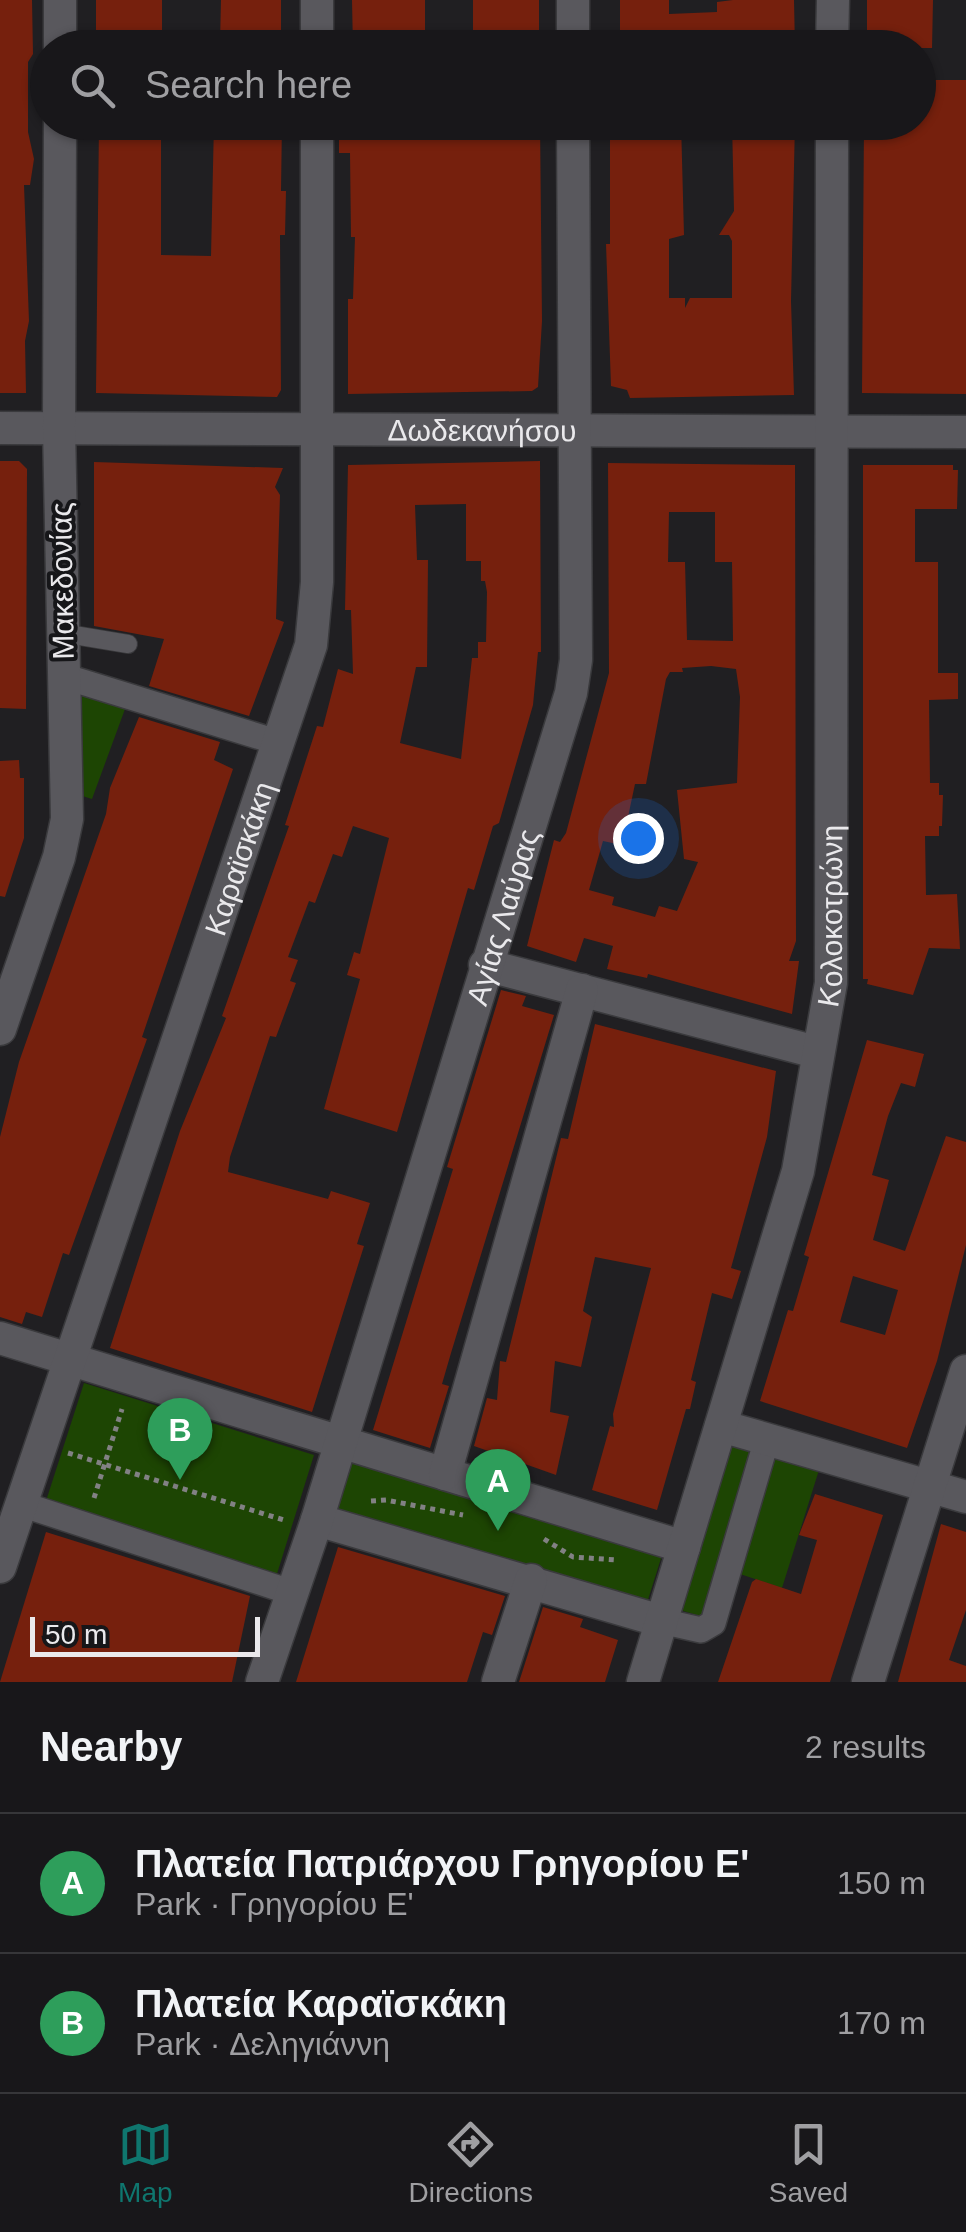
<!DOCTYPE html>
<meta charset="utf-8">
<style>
:root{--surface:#18171a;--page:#212023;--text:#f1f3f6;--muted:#9f9fa2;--line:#363639;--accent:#0f766e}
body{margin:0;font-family:Helvetica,sans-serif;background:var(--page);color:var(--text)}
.scale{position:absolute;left:30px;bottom:25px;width:230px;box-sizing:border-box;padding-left:10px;border:5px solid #eae9ec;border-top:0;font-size:28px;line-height:35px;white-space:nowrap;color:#eae9ec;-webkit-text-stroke:8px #161619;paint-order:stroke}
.you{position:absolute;left:638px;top:838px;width:35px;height:35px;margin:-25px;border:8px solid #fff;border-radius:50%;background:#1a73e8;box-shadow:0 0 0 15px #1a73e833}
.badge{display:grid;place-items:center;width:65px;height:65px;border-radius:50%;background:var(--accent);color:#fff;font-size:32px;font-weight:700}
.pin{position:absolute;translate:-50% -82px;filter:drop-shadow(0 2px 5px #0008)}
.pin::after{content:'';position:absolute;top:52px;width:35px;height:30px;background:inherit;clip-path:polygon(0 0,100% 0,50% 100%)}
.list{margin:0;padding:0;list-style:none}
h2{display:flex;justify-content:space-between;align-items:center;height:130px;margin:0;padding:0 40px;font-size:42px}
h2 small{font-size:32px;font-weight:400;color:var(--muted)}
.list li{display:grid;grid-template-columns:65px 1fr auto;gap:30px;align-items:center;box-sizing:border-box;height:140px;padding:0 40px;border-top:2px solid var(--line)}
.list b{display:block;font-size:38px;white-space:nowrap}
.list p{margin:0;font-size:32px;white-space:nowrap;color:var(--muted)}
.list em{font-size:32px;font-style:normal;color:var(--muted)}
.icon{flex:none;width:55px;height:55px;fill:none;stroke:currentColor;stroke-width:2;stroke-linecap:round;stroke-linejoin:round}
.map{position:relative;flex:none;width:966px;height:1682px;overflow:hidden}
.search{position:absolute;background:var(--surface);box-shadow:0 2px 8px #0004;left:30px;right:30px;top:30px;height:110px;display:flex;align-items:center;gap:25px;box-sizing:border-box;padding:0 35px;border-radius:55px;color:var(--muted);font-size:38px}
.sheet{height:410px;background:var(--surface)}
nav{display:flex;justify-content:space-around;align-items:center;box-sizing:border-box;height:140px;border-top:2px solid var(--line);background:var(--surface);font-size:28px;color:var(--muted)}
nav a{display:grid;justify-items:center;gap:5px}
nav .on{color:var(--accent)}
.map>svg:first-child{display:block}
.green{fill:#1d4503}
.building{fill:#76200d;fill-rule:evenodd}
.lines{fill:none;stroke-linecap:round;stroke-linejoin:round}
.service-casing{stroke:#3a3a3d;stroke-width:20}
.pedestrian-casing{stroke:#3a3a3d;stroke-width:28}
.minor-casing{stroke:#3a3a3d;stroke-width:35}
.path{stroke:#828184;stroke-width:5;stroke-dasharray:5 5;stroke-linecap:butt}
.service{stroke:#59585d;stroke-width:18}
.pedestrian{stroke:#59585d;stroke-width:25}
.minor{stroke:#59585d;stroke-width:32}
.labels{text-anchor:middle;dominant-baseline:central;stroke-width:8;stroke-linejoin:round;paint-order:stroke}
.street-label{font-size:30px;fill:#eae9ec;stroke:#161619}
</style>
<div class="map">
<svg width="966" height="1682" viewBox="0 0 966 1682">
<rect width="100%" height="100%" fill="#201f22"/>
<!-- green -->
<g class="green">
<polygon points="76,693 125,709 92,799 79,795"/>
<polygon points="84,1383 314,1455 276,1577 45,1504"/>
<polygon points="728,1444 819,1470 782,1588 722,1568 707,1618 680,1610"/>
<polygon points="350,1463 663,1552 647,1603 337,1511"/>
</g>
<!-- building -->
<g class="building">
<polygon points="0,0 32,0 33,54 28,62 28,132 34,159 30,185 24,185 29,321 25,341 26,393 0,393"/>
<polygon points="96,0 162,0 162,36 154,35 154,48 96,48"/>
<polygon points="221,0 281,0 281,48 225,48 225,41 220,42"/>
<polygon points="352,0 425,0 425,48 353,48"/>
<rect x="473" y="0" width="66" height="48"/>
<polygon points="620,0 669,0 669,14 717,12 717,2 733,0 794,0 795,48 620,48"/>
<polygon points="867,0 933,0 932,48 867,48"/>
<polygon points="918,80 966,80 966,394 862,393 864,122 918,122"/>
<polygon points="99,122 153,122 153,131 161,131 161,255 211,256 214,122 282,122 281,191 286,191 285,235 280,235 281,390 277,397 96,393"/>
<polygon points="351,122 540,122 542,321 538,387 532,391 348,394 348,299 353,299 355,237 351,237 350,153 339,153 339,130 351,130"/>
<polygon points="610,122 681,122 684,235 669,239 669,298 685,298 685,308 690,298 732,298 732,241 729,235 719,235 734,211 732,122 795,122 791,301 794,395 630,398 627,390 611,386 606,244 610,244"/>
<polygon points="0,461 19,461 27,469 26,709 0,708"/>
<path d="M540 461 541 652H538L533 705 499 823 493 826 474 890 468 888 397 1132 324 1109 360 979 347 975 354 952 360 954 389 838 353 826 342 857 333 854 315 903 309 901 288 957 298 960 290 981 296 983 276 1037 270 1036 230 1157 228 1172 328 1199 331 1191 370 1203 357 1244 364 1246 312 1412 110 1348 180 1131 226 1018 222 1016 289 826 285 825 317 726 323 727 338 669 353 674 351 610H345L348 465ZM466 504V561H481V581H485L487 592 486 642H478V658H472L461 759 400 743 416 667H427L428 560H417L415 505Z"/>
<polygon points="94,462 283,468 275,487 280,495 276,619 284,622 249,716 149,686 164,639 94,626"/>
<path d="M608 463 795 465 796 941 789 961H799L792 1014 648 974 647 978 607 969 613 946 584 938 576 962 527 946 554 840 560 842 566 833 609 673ZM669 512H715V562H732L733 641 687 640 685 562H668ZM711 666 736 669 740 697 737 783 677 790 684 859 698 862 677 911 659 906 655 917 612 905 614 897 589 890 603 841 622 845 635 784H646L666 679 670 672H683L682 668Z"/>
<polygon points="863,465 953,465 953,470 958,470 957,509 915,509 915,562 938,562 938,673 958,673 958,699 929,700 930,783 939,783 939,795 943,795 942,826 939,826 939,836 925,836 926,895 957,894 960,949 929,948 913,995 867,984 868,979 863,979"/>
<polygon points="139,717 220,742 214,760 233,769 142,1037 147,1039 69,1255 63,1253 42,1317 26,1312 22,1324 0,1317 0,1137 19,1062 106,814 110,788"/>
<polygon points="19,760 20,778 24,778 24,838 5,897 0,896 0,761"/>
<polygon points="501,990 526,996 522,1006 554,1015 451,1353 442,1384 449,1386 430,1448 373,1430 453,1169 447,1167"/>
<polygon points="595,1024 776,1071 767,1137 731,1268 741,1271 732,1299 712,1293 691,1380 696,1382 690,1409 686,1409 657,1510 592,1490 610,1426 614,1427 613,1414 651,1268 595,1257 583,1311 592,1317 581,1367 555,1361 550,1412 569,1416 556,1475 474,1446 487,1398 497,1400 500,1361 506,1362 561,1138 568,1139"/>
<path d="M867 1040 924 1054 915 1087 901 1083 888 1116 872 1175 889 1180 873 1240 905 1251 946 1136 966 1142V1245L937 1361 907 1448 760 1401 788 1310 793 1311 809 1257 804 1255ZM853 1276 898 1290 885 1335 840 1322Z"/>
<polygon points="815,1494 883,1515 830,1682 718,1682 752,1582 756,1579 801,1594 817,1540 799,1535"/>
<polygon points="941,1524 966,1532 966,1610 949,1660 966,1666 966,1682 898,1682"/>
<polygon points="46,1532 250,1596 232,1682 0,1682"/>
<polygon points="338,1547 505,1596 492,1635 483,1632 467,1682 296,1682"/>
<polygon points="543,1607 583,1619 580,1627 618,1640 605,1682 519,1682"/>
</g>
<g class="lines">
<!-- service casing -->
<g class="service-casing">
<polyline id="service" points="62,633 128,644"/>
</g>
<!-- pedestrian casing -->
<g class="pedestrian-casing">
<g id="pedestrian">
<polyline points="63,676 280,743"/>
<polyline points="21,1504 290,1592"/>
<polyline points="661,1621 701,1630 713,1623 767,1439"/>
</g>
</g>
<!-- minor casing -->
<g class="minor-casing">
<g id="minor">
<polyline points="60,48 60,0"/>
<polyline points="317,48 317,0"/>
<polyline points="573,48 573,0"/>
<polyline points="832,48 833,0"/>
<path id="s1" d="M0 428 966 432"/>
<polyline points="485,965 816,1052"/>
<polyline points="0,1029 59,857 67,819 59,428 60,122"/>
<polyline points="0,1338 684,1547"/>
<polyline points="721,1426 966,1497"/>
<polyline points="445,1474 582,990"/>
<polyline points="317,1520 661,1621"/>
<path id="s2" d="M0 1567 311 645 317 582V122"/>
<path id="s3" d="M262 1682 317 1520 571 693 576 660 573 122"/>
<polyline points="498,1682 531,1580"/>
<path id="s4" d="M643 1682 798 1171 831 983 832 122"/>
<polyline points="868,1682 966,1371"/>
</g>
</g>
<!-- path -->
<g class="path">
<polyline points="68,1453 287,1521"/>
<polyline points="94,1498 122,1409"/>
<polyline points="371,1501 386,1500 463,1515"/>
<polyline points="544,1539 573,1557 617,1560"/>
</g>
<!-- service -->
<use href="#service" class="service"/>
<!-- pedestrian -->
<use href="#pedestrian" class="pedestrian"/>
<!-- minor -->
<use href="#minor" class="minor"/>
</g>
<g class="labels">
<!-- street labels -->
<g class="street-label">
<text stroke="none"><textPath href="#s1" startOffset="482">Δωδεκανήσου</textPath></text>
<text transform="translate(62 581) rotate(-91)">Μακεδονίας</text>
<text stroke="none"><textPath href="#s2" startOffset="748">Καραϊσκάκη</textPath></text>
<text stroke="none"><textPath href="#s3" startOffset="802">Αγίας Λαύρας</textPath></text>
<text stroke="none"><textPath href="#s4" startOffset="792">Κολοκοτρώνη</textPath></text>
</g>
</g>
</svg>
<div class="scale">50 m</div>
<div class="you"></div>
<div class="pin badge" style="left:498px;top:1531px;background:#2e9e5b">A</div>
<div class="pin badge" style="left:180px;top:1480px;background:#2e9e5b">B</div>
<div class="search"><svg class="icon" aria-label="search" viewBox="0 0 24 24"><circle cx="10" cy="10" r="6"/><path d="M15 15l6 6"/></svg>Search here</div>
</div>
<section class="sheet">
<h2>Nearby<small>2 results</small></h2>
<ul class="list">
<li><span class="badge" style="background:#2e9e5b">A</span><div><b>Πλατεία Πατριάρχου Γρηγορίου Ε'</b><p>Park · Γρηγορίου Ε'</p></div><em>150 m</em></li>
<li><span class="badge" style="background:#2e9e5b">B</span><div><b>Πλατεία Καραϊσκάκη</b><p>Park · Δεληγιάννη</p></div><em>170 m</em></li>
</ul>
</section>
<nav>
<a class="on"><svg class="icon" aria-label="map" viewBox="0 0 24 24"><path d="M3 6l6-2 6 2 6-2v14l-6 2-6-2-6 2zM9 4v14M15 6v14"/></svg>Map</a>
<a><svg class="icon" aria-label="directions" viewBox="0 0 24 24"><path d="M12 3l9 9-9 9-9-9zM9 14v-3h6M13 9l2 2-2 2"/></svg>Directions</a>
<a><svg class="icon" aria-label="saved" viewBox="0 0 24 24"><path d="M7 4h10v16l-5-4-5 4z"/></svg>Saved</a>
</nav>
